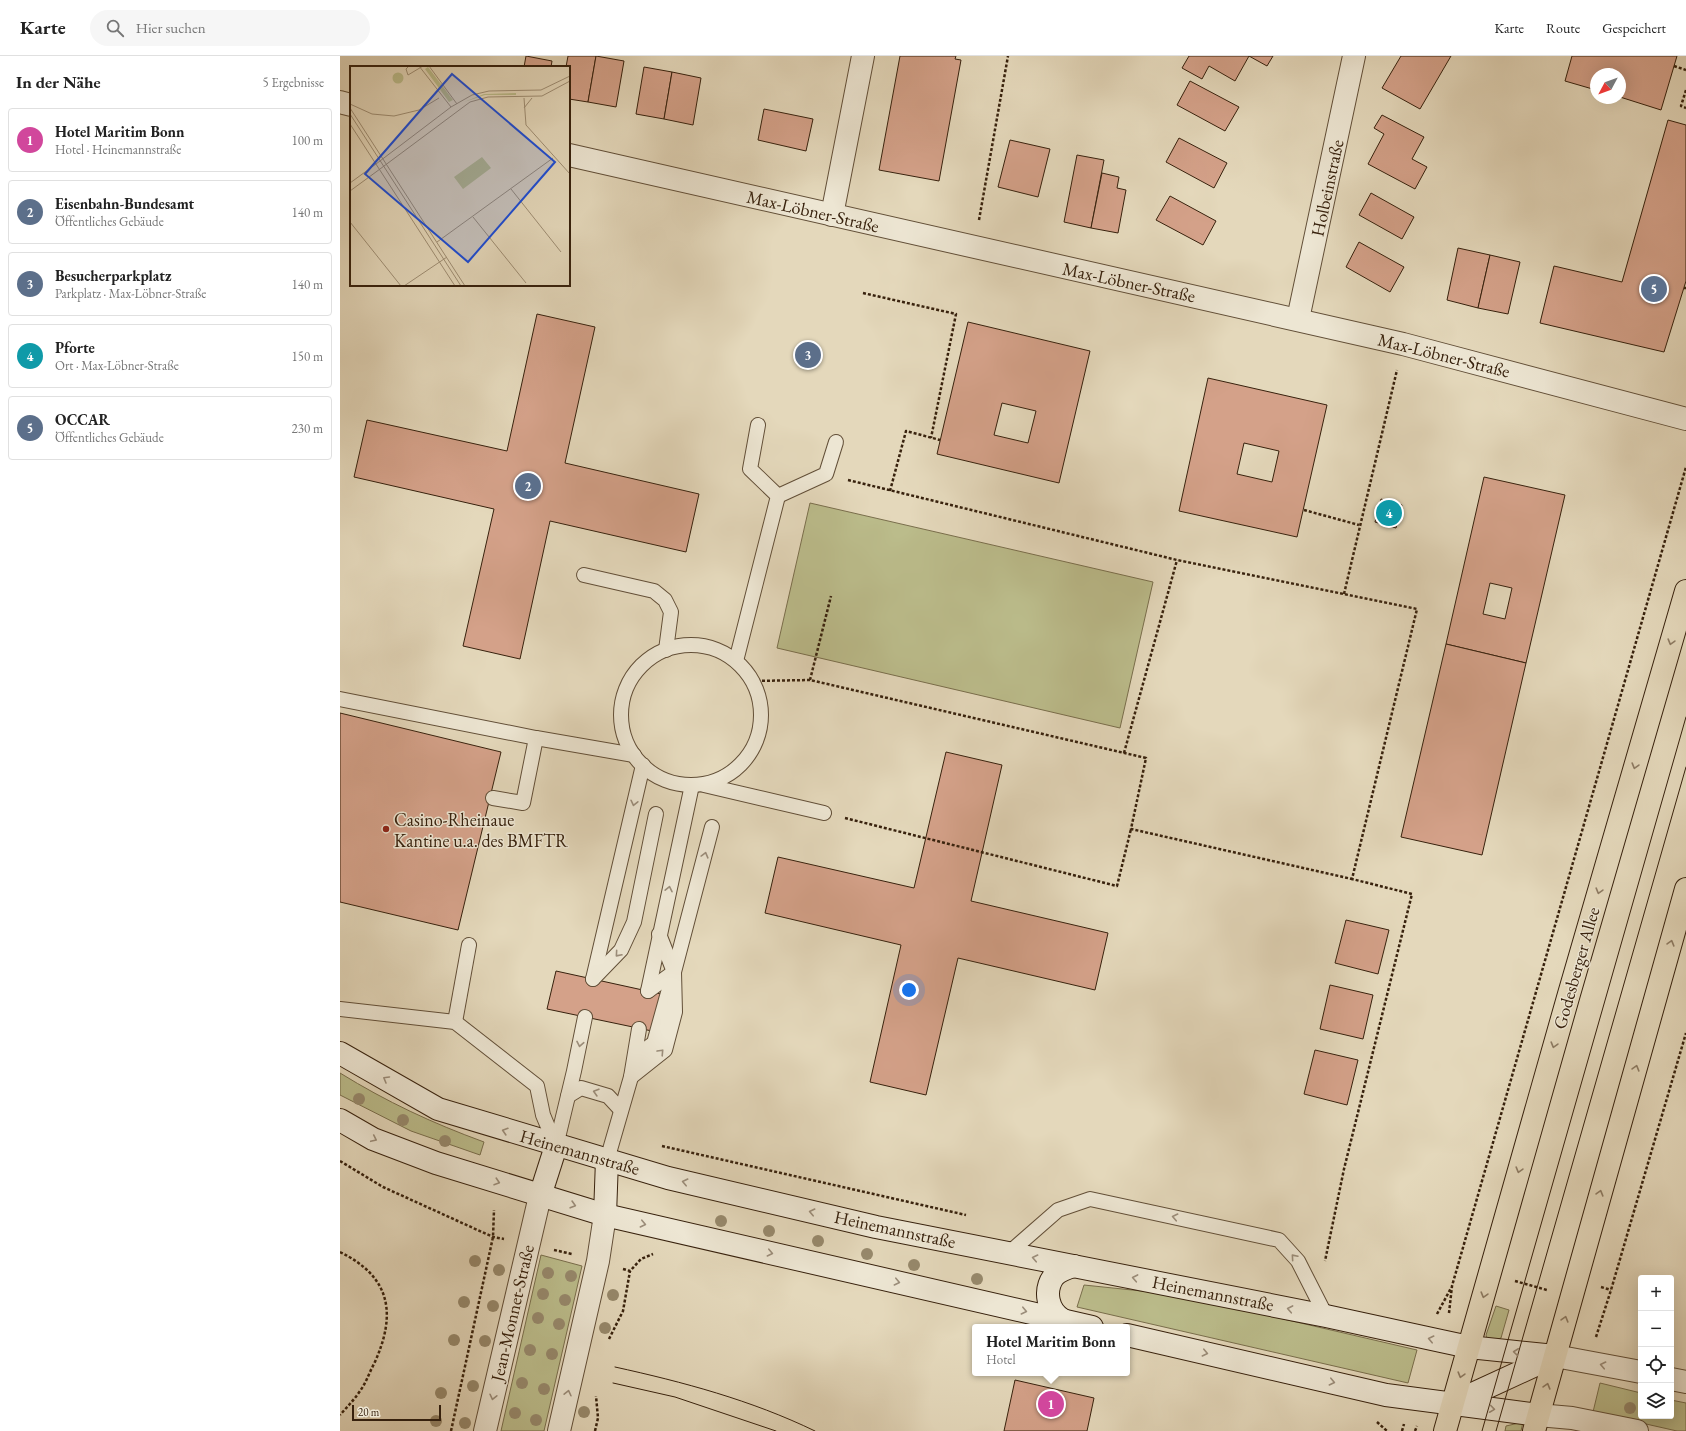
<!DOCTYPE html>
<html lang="de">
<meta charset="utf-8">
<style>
:root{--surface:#fff;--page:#f6f6f6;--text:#222;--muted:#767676;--line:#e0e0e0;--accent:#8f2418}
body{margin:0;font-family:"EB Garamond",serif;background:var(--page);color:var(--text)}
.controls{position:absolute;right:12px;bottom:12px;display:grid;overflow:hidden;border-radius:4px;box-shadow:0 4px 16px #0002}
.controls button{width:36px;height:36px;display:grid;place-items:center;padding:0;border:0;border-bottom:1px solid var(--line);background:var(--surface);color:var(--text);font:20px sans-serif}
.compass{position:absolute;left:1250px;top:12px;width:36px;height:36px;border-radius:50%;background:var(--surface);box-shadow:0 4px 16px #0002;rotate:229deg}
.scale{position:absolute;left:12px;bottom:10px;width:89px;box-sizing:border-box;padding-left:4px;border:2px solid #37210d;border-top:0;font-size:11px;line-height:14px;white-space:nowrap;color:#37210d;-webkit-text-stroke:3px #ede6d3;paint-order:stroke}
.you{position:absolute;left:569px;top:934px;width:14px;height:14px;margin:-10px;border:3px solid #fff;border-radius:50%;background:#1a73e8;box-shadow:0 0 0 6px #1a73e833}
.badge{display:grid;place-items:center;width:26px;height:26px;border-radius:50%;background:var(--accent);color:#fff;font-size:13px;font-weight:700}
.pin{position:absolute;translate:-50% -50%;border:2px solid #fff;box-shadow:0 1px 4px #0006}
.popup{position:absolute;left:632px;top:1268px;width:158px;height:52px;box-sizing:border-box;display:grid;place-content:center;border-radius:4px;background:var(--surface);filter:drop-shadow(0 1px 3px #0005);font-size:13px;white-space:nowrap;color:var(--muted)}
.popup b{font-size:15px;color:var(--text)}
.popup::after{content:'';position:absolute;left:50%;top:100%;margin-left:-8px;border:8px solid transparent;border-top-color:var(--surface)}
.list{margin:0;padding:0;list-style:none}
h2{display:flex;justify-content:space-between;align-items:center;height:52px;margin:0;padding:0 16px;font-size:17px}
h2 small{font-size:13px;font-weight:400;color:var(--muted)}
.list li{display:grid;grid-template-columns:26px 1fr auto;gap:12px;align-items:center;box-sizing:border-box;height:64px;margin:0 8px 8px;padding:0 8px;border:1px solid var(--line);border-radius:4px}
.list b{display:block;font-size:15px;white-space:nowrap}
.list p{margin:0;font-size:13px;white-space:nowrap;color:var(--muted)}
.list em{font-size:13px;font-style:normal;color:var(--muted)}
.icon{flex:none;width:22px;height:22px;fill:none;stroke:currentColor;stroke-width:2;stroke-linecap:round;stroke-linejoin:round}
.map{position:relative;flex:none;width:1346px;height:1375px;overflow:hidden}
header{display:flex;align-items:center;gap:24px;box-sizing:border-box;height:56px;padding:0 20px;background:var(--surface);border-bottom:1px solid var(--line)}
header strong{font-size:19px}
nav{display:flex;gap:22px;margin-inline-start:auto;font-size:14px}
.search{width:280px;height:36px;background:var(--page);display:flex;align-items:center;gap:10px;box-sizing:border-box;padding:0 14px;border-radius:22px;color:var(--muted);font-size:15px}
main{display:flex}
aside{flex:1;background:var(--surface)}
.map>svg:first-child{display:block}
.green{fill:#bbbc8b;stroke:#796e4c}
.building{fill:#d4a189;stroke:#37210d;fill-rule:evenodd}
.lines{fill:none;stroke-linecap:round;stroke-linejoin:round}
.service-casing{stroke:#624f38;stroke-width:16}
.minor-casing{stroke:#624f38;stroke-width:24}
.secondary-casing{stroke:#37210d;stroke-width:24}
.primary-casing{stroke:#37210d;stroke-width:24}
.path{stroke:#37210d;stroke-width:2.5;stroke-dasharray:3 2;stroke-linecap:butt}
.service{stroke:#ede6d3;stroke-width:14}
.minor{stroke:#ede6d3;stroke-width:22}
.secondary{stroke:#ede6d3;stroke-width:22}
.primary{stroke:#e4d8bb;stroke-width:22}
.tram{stroke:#37210d;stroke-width:1}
.tree{fill:#97896c}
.oneway{stroke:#8e7c64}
.oneway2{stroke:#9b8d7a}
.poi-dot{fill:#8f2418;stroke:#ede6d3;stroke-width:1.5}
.labels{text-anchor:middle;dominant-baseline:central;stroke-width:3;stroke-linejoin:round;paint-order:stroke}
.street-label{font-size:18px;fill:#37210d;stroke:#ede6d3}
.poi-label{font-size:18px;fill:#37210d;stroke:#ede6d3;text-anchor:start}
.inset-road{fill:none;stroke:#9f8f75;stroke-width:1}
.view{fill:#1d4ed8;fill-opacity:0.15;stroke:#1d4ed8;stroke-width:2}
.inset-edge{fill:none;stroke:#37210d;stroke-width:2}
</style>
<header>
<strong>Karte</strong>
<div class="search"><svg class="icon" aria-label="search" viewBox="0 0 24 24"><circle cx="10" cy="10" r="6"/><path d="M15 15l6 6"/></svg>Hier suchen</div>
<nav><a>Karte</a><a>Route</a><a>Gespeichert</a></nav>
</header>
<main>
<aside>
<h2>In der Nähe<small>5 Ergebnisse</small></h2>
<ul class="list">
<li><span class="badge" style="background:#d1479c">1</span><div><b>Hotel Maritim Bonn</b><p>Hotel · Heinemannstraße</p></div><em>100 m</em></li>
<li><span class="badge" style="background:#5c6f8a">2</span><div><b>Eisenbahn-Bundesamt</b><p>Öffentliches Gebäude</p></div><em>140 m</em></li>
<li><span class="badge" style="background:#5c6f8a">3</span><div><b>Besucherparkplatz</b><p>Parkplatz · Max-Löbner-Straße</p></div><em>140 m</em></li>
<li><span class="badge" style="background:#0f9aa8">4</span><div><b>Pforte</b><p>Ort · Max-Löbner-Straße</p></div><em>150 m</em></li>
<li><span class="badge" style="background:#5c6f8a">5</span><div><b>OCCAR</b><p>Öffentliches Gebäude</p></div><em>230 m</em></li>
</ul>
</aside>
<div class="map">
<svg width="1346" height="1375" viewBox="0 0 1346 1375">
<rect width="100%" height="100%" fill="#e4d8bb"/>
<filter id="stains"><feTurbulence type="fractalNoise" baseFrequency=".005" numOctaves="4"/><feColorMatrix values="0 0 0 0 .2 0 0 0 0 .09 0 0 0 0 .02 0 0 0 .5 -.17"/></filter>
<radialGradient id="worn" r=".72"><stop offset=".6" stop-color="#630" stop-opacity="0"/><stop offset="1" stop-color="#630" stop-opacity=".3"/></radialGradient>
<!-- green -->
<g class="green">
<polygon points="470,447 813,526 780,672 437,592"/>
<path d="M0 1017C47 1046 92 1067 144 1086L140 1099 71 1075 2 1040 0 1039Z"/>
<polygon points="201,1199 242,1210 204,1375 161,1375"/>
<polygon points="744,1229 840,1239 1077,1294 1068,1327 737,1251"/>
<polygon points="1156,1250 1169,1254 1161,1282 1152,1285 1147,1283 1146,1279"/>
<polygon points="1260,1327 1301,1337 1301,1360 1331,1360 1331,1344 1346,1347 1346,1375 1337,1375 1253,1356"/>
<polygon points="1183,1366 1181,1375 1165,1375 1166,1370"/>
</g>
<!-- building -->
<g class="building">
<polygon points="186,0 212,5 211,11 184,11"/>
<polygon points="228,0 256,0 248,46 229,43 229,11 226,11"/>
<polygon points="256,0 284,5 276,51 248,46"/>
<polygon points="560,0 616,0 615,3 621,4 599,125 539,114"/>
<polygon points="849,0 933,0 927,10 909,0 895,25 869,10 862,23 842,12"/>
<polygon points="1061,0 1111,0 1080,53 1042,32"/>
<polygon points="1232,0 1337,0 1321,54 1280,41 1280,18 1256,18 1256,34 1225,25"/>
<polygon points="304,11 332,16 324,63 296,58"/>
<polygon points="332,16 361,22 353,69 324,63"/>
<polygon points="850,25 899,51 885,75 837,49"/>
<polygon points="424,53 473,63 466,95 418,84"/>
<polygon points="1042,59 1084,81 1072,103 1087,111 1075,133 1028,108 1044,78 1034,72"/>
<polygon points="1328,64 1346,69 1346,225 1324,296 1200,267 1214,210 1282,226"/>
<polygon points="839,82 887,107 874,132 826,106"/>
<polygon points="670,84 710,93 698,141 658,131"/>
<polygon points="737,99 764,104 751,172 724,166"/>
<polygon points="762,117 779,121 777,132 786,134 778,177 751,172"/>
<polygon points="1031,137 1074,161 1062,183 1019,159"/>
<polygon points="830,140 876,165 863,189 816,164"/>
<polygon points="1019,186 1064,211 1050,236 1006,211"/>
<polygon points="1118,192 1150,199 1138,252 1107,244"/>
<polygon points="1150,199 1180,206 1168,258 1138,252"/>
<polygon points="197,258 255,271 225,407 359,438 346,496 210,465 180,603 123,590 154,453 14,421 27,364 167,395"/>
<path d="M628 266 750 295 719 427 597 398ZM662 347 696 355 688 387 654 379Z"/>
<path d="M868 322 987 349 957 481 839 455ZM904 387 939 395 932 426 897 418Z"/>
<path d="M1144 421 1225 439 1186 607 1106 588ZM1150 527 1172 532 1165 563 1143 558Z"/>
<polygon points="1041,443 1062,449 1056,472 1035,466"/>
<polygon points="1106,588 1186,607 1142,799 1061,781"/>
<polygon points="0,657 161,696 118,874 0,846"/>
<polygon points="606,696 662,709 631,845 768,877 755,934 618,902 586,1039 530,1026 561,889 425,857 438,801 574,832"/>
<polygon points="1006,864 1049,874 1038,918 995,907"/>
<polygon points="216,915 321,938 312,975 207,953"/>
<polygon points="990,929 1033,939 1023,983 980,973"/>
<polygon points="975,994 1018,1004 1007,1049 964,1038"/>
<polygon points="675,1324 754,1342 747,1375 664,1375"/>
</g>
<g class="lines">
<!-- service casing -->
<g class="service-casing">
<g id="service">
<polyline points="438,440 486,418 496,386"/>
<polyline points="244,519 314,535 325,544 331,556 326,594"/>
<circle cx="351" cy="659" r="70"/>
<polyline points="396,605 438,440 410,413 418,369"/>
<polyline points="0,643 196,682 294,699"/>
<polyline points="364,729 484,757"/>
<polyline points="153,742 183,747 196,682"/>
<polyline points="253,923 303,709"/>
<polyline points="253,923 281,894 294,866 316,758"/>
<polyline points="308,935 352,729"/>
<polyline points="308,935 334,916 372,771"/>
<polyline points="0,953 115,966 197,1030 203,1059 216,1090"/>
<polyline points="115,966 129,889"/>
<polyline points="295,1001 314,987 329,933"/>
<polyline points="291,1021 325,994 335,956 334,916 319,878"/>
<polyline points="228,1040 241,1032 268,1040 281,1054"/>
<polyline points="216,1090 234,1015 245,961"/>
<polyline points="267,1104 291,1021 299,973"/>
<polyline points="670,1196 718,1154 750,1143 939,1184 958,1205 986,1260"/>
</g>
</g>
<!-- minor casing -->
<g class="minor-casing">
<g id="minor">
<polyline points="0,46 11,49"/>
<polyline points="229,99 1063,288 1346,363"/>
<polyline points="492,159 523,0"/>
<polyline points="958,263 1014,0"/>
<polyline points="1215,1300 1301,1316"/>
<polyline points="1331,1323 1346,1326"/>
<polyline points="1198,1359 1232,1362 1297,1375"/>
<polyline points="145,1375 200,1140"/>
<polyline points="219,1375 258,1205 265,1159"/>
</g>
</g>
<!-- secondary casing -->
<g class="secondary-casing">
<g id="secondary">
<polyline points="0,997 98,1053 328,1122 536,1171 986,1260 1101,1285 1129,1291 1215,1300"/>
<polyline points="0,1064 33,1083 96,1107 265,1159 752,1271"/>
<polyline points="200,1140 216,1090"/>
<polyline points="265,1159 267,1104"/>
<path d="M723 1264C708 1256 703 1235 714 1220 719 1215 727 1212 734 1210"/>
<polyline points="787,1279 1046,1339 1198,1359"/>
<polyline points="1113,1347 1215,1300"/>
</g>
</g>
<!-- primary casing -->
<g class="primary-casing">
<g id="primary">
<polyline points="1105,1375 1229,938 1346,535"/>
<polyline points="1194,1375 1346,833"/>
</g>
</g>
<!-- path -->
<g class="path">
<polyline points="1334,10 1346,14"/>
<polyline points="1346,34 1341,50 1346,52"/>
<polyline points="639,164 668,0"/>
<polyline points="1344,232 1346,232"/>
<polyline points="523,237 616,258 591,382"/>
<polyline points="508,424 837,504 1077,553 1012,823 1072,838 1004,1113 985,1205"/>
<polyline points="550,435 566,375 600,384"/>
<polyline points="964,454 1019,469"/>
<polyline points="1004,538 1057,314"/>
<polyline points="470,624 491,540"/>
<polyline points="412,625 470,624 806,702 791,773 1012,823"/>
<polyline points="784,697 837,504"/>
<polyline points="505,762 777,830 791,773"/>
<polyline points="322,1090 626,1159"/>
<polyline points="0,1105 43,1131 153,1181 164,1183"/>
<polyline points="214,1194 232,1198"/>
<path d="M0 1196C51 1221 57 1258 34 1308 29 1317 26 1327 20 1335 14 1344 7 1351 0 1359"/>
<polyline points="283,1213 290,1215 301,1203 313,1198"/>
<polyline points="1175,1225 1207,1234"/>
<polyline points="1261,1231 1271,1234"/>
<polyline points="1109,1257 1112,1230 1346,411"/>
<polyline points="1097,1258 1111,1232"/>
<polyline points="1256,1281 1271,1234 1346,977"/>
<polyline points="269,1283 283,1255 290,1215"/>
<polyline points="1037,1366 1047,1375"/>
<polyline points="111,1375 153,1181 154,1154"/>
<polyline points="255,1375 258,1362 256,1340"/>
<polyline points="1062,1375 1064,1368"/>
<polyline points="1075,1375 1077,1370"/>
</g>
<!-- service -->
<use href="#service" class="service"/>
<!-- minor -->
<use href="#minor" class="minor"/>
<!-- secondary -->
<use href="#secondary" class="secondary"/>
<!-- primary -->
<use href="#primary" class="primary"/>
<!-- tram -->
<g class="tram">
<path d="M275 1311C343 1326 411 1344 475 1375"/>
<polyline points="273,1327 335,1341 436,1375"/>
<polyline points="1142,1375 1346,661"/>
<polyline points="1156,1375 1346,711"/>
</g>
</g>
<!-- trees -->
<g class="tree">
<circle cx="19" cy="1043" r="6"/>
<circle cx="63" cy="1064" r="6"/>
<circle cx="105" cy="1085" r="6"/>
<circle cx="381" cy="1165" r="6"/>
<circle cx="429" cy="1175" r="6"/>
<circle cx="478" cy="1185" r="6"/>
<circle cx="527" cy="1198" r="6"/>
<circle cx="135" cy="1205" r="6"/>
<circle cx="574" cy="1209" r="6"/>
<circle cx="159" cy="1214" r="6"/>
<circle cx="208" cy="1217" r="6"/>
<circle cx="231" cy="1220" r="6"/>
<circle cx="637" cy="1223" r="6"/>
<circle cx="203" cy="1238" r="6"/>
<circle cx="273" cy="1239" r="6"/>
<circle cx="225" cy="1244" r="6"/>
<circle cx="124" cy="1246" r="6"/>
<circle cx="153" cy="1250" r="6"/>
<circle cx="198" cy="1262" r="6"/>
<circle cx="219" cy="1268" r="6"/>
<circle cx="265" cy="1272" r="6"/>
<circle cx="114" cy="1284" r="6"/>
<circle cx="145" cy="1285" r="6"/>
<circle cx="190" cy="1294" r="6"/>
<circle cx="212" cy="1298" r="6"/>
<circle cx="182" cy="1327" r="6"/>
<circle cx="133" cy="1330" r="6"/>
<circle cx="204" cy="1333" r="6"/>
<circle cx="101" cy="1337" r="6"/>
<circle cx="1290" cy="1352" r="6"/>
<circle cx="244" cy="1356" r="6"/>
<circle cx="175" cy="1357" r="6"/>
<circle cx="196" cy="1364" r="6"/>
<circle cx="96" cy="1365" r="6"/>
<circle cx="125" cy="1367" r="6"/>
</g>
<!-- one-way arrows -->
<defs><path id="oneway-chevron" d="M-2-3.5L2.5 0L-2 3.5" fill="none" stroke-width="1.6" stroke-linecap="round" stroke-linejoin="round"/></defs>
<g class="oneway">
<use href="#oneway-chevron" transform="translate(1331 586) rotate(106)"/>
<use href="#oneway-chevron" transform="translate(1295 710) rotate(106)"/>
<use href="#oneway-chevron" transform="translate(1259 835) rotate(106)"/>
<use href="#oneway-chevron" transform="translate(1331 887) rotate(-74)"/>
<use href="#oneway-chevron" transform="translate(1214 989) rotate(106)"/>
<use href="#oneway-chevron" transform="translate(1296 1012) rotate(-74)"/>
<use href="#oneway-chevron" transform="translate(1179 1114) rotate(106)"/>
<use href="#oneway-chevron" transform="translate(1260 1137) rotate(-74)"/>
<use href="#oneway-chevron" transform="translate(1144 1239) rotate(106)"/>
<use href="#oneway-chevron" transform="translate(1225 1263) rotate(-74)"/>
<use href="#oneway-chevron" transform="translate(1121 1319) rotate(106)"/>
<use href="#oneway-chevron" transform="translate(1207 1330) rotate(-74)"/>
</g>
<g class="oneway2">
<use href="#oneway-chevron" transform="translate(294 747) rotate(103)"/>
<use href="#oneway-chevron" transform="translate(365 799) rotate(-75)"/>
<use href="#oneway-chevron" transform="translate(329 833) rotate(-78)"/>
<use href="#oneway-chevron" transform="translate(278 898) rotate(131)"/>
<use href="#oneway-chevron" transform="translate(240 988) rotate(101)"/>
<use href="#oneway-chevron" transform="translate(321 996) rotate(-47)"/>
<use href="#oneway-chevron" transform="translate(46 1023) rotate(-150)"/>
<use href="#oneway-chevron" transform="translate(256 1036) rotate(-164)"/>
<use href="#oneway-chevron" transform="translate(165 1075) rotate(-163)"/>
<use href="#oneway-chevron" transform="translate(34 1083) rotate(25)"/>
<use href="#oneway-chevron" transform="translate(157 1126) rotate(18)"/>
<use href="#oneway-chevron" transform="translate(345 1126) rotate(-167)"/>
<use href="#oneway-chevron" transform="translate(233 1149) rotate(16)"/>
<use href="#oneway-chevron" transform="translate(472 1156) rotate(-167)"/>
<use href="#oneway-chevron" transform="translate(835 1161) rotate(-168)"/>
<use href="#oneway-chevron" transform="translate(303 1168) rotate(13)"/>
<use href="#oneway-chevron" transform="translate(430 1197) rotate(13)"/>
<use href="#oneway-chevron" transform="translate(954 1201) rotate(-131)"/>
<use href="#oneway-chevron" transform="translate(695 1202) rotate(-168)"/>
<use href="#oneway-chevron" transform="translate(795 1222) rotate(-169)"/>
<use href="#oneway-chevron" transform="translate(557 1226) rotate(13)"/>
<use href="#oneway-chevron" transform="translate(950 1253) rotate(-169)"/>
<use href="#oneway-chevron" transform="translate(684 1255) rotate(13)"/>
<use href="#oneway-chevron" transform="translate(1091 1283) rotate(-167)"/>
<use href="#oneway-chevron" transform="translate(1176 1296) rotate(-174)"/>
<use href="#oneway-chevron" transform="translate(865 1297) rotate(13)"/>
<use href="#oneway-chevron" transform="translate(1263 1309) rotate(-168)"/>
<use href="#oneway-chevron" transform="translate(992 1326) rotate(13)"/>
<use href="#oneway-chevron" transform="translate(228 1337) rotate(-77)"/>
<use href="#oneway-chevron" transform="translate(153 1341) rotate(103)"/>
<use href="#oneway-chevron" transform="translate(1152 1353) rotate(8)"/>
</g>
<!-- markers -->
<circle class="poi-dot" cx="46" cy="773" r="4"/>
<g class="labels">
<!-- street labels -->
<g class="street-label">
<text transform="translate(987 132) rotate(-78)">Holbeinstraße</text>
<text transform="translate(473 155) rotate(13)">Max-Löbner-Straße</text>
<text transform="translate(789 226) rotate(12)">Max-Löbner-Straße</text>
<text transform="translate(1104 299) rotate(14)">Max-Löbner-Straße</text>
<text transform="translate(1236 912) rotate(-74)">Godesberger Allee</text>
<text transform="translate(240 1096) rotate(16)">Heinemannstraße</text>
<text transform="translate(555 1173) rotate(12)">Heinemannstraße</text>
<text transform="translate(873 1237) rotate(11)">Heinemannstraße</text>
<text transform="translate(172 1257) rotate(-77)">Jean-Monnet-Straße</text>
</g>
<!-- poi labels -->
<g class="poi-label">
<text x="54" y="763">Casino-Rheinaue<tspan x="54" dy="21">Kantine u.a. des BMFTR</tspan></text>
</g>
</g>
<!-- overview -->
<g transform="translate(10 10)">
<rect width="220" height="220" fill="#e4d8bb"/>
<path d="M78 1 103 34 99 36 75 3ZM42.5 12a5.5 5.5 0 1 1 11 0a5.5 5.5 0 1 1-11 0ZM166 27V29H135L114 36 134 28ZM132 91 141 102 113 123 104 111Z" fill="#bbbc8b"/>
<path class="inset-road" d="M59 0 56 3 58 9 73 0M69 0 101 41M79 0 107 38M174 32 176 59 220 108M0 38 22 48 44 50 69 44 89 32M0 42 115 220M174 42 182 32M0 48 111 220M0 58 105 220M26 98 101 41 122 29 139 25 191 24 220 10M30 103 120 36 138 31 192 30 220 15M0 117 26 98M161 123 211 186M0 125 30 103M123 151 176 217M0 156 51 220M87 176 203 92M54 220 97 191"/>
<path class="view" d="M102 8 205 96 118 196 15 108Z"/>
<rect width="220" height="220" class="inset-edge"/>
</g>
<rect width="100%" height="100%" filter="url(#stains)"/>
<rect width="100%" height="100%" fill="url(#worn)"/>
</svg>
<div class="controls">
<button>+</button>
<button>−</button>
<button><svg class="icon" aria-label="locate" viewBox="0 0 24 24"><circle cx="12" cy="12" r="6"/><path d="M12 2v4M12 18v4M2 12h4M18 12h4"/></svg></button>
<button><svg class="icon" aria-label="layers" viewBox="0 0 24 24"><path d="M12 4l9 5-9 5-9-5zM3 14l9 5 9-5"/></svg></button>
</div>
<svg class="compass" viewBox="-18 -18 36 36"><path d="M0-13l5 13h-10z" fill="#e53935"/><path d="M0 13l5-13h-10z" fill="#767676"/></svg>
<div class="scale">20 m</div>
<div class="you"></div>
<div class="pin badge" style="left:711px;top:1348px;background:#d1479c">1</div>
<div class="popup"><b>Hotel Maritim Bonn</b>Hotel</div>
<div class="pin badge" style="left:188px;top:430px;background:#5c6f8a">2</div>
<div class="pin badge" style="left:468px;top:299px;background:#5c6f8a">3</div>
<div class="pin badge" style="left:1049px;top:457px;background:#0f9aa8">4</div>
<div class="pin badge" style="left:1314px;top:233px;background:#5c6f8a">5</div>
</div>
</main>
